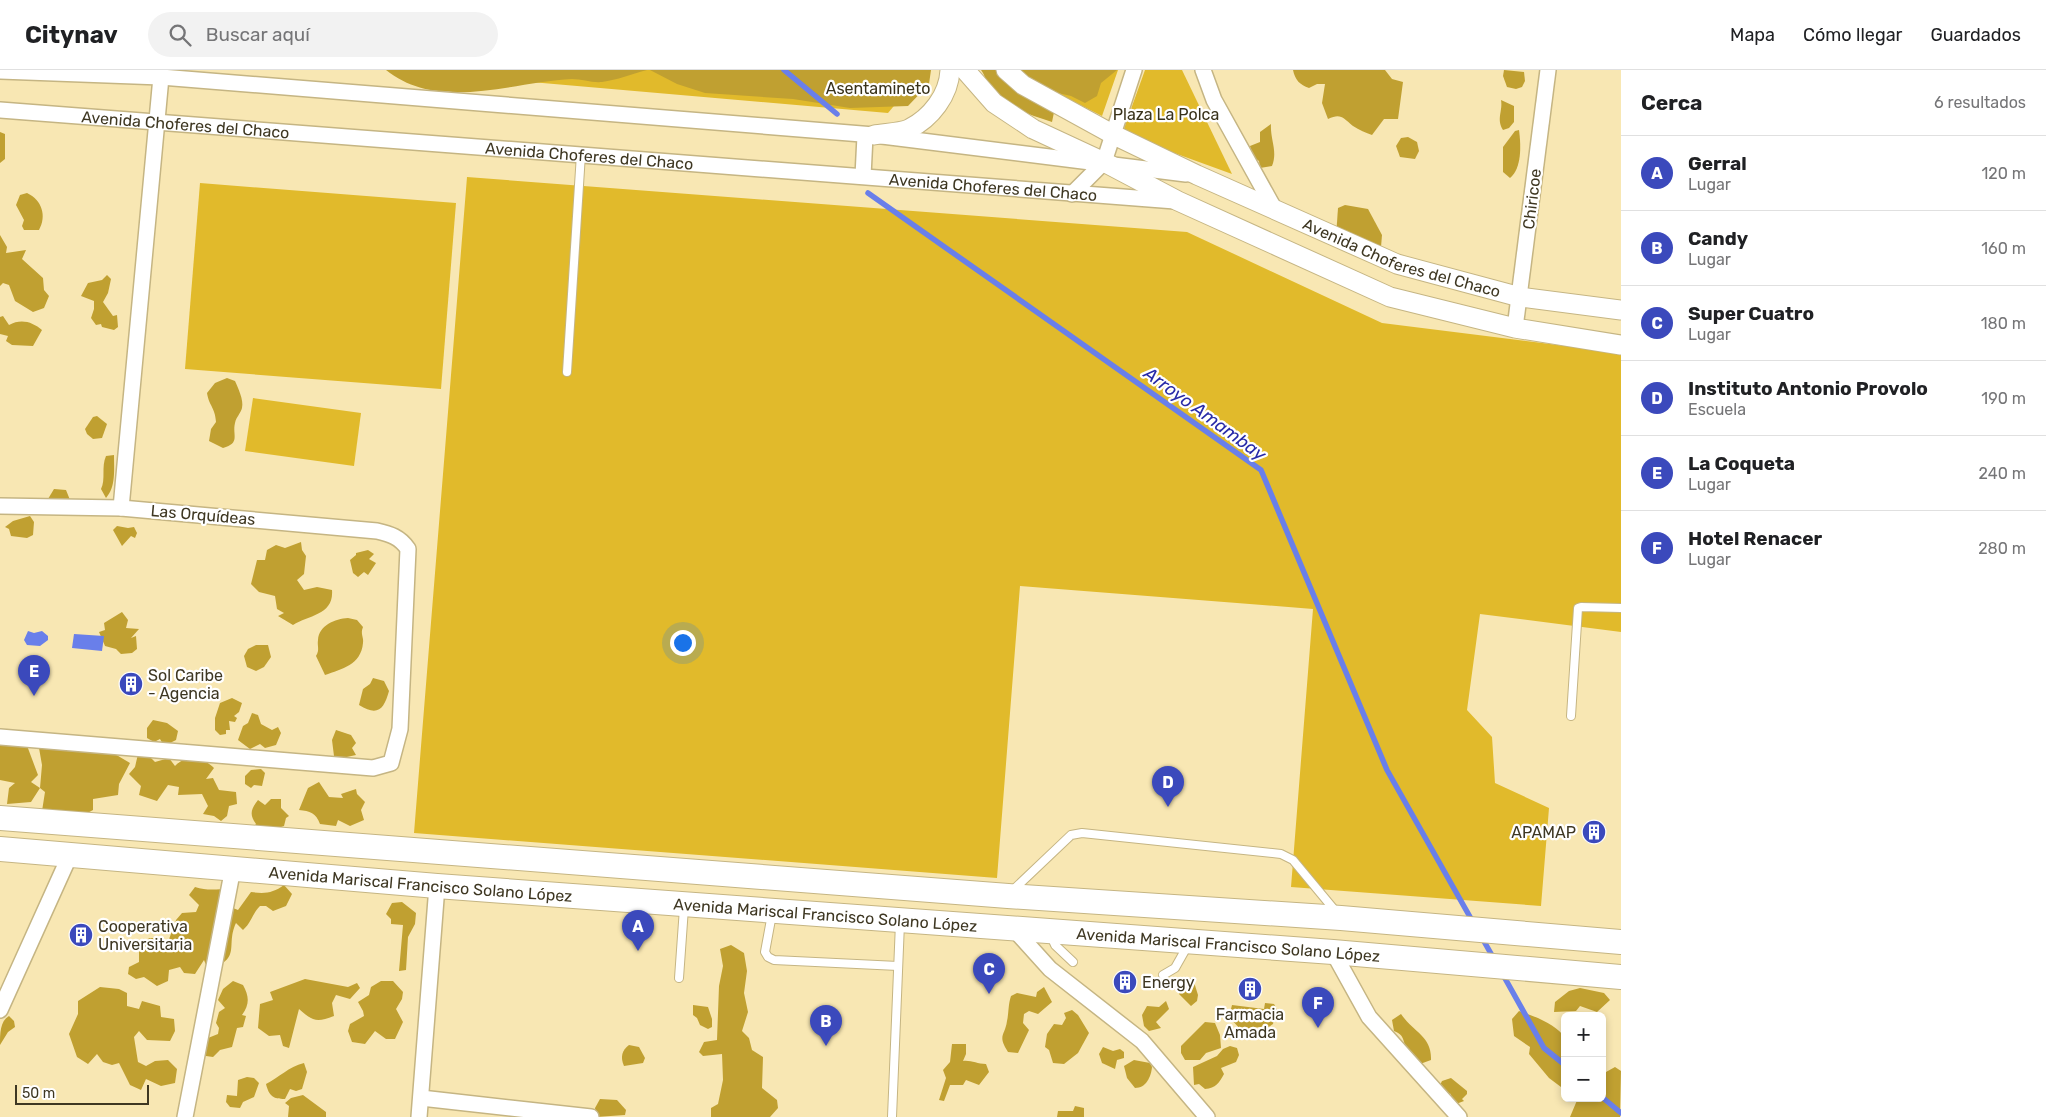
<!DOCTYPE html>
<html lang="es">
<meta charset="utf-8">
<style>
:root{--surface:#fff;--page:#f2f2f2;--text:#202124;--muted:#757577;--line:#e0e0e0;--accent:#3b49bc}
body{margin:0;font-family:Rubik,sans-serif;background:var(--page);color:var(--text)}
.controls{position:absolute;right:15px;bottom:15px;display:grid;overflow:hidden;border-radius:8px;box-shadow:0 2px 8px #0003}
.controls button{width:45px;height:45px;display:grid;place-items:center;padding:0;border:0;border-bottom:1px solid var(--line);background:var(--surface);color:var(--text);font:25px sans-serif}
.scale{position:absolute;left:15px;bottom:12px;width:134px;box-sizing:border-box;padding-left:5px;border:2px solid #3e3722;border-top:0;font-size:14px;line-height:18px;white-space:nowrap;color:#3e3722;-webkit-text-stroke:4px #fff;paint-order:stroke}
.you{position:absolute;left:682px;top:572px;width:18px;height:18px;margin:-12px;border:4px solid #fff;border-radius:50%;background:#1a73e8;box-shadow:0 0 0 8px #1a73e833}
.badge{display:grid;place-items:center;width:32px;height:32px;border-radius:50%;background:var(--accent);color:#fff;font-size:16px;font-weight:700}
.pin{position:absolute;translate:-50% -41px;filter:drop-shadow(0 1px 2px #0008)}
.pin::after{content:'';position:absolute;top:26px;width:18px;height:15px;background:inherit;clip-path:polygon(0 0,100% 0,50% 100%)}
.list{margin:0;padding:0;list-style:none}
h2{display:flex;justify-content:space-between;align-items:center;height:65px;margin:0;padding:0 20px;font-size:21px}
h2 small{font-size:16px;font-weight:400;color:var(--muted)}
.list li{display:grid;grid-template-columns:32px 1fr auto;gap:15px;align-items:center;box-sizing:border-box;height:75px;padding:0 20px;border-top:1px solid var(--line)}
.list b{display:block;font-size:19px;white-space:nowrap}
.list p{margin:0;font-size:16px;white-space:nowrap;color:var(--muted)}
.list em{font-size:16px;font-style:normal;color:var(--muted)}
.icon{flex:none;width:28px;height:28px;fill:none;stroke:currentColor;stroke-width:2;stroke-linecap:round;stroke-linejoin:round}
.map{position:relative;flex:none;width:1621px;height:1047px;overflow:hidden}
header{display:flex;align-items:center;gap:30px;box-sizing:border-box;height:70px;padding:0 25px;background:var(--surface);border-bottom:1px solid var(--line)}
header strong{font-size:24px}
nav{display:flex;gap:28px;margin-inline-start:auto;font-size:18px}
.search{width:350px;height:45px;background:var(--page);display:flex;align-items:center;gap:12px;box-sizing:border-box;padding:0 18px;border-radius:28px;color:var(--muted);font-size:19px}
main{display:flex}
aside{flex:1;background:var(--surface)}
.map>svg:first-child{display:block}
.green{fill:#e1ba2b}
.forest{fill:#c0a031}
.water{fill:#697fea}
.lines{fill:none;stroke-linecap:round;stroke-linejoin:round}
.stream{stroke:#697fea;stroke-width:5.5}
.service-casing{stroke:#c5b583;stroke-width:10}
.minor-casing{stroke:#c5b583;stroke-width:18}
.tertiary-casing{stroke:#c5b583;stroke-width:21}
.primary-casing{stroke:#c5b583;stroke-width:26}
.service{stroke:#fff;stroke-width:8}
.minor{stroke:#fff;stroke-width:15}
.tertiary{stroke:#fff;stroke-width:19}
.primary{stroke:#fff;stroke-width:24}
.labels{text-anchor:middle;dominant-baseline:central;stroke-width:4.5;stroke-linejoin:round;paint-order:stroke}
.park-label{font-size:16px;fill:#39321a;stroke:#fff}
.street-label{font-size:16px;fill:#3e3722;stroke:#fff}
.poi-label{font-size:16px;fill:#3e3722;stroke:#fff;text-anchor:start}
.water-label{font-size:18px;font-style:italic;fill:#292ba8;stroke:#fff}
</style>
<header>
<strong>Citynav</strong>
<div class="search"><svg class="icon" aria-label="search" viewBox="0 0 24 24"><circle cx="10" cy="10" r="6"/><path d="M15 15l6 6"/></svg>Buscar aquí</div>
<nav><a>Mapa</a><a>Cómo llegar</a><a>Guardados</a></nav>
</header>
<main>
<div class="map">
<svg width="1621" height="1047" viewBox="0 0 1621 1047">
<rect width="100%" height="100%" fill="#f8e7b3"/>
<!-- green -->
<g class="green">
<polygon points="509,0 924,0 888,43 507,10"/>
<polygon points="1011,0 1118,0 1102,46"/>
<polygon points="1145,0 1182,0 1232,104 1122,64"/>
<polygon points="467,107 1187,162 1382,253 1621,283 1621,562 1480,544 1467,640 1492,667 1495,713 1549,738 1541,836 1291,817 1313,539 1020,516 997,808 414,763"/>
<polygon points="200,113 456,133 441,319 185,299"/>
<polygon points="253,328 361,343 354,396 245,381"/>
</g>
<!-- forest -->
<g class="forest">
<path d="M386 0H647C632 4 617 10 602 12 592 13 582 9 572 9 512 12 438 42 386 0Z"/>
<polygon points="650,0 931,0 929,14 908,36 850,38 793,29 705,23 677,14"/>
<path d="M981 0H1117L1101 13 1097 26 1085 33 1071 26 1058 23 1052 52C1030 45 1004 37 990 18 986 12 985 5 981 0Z"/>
<path d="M1293 0H1385L1392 9 1403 12 1398 49H1384L1372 65C1366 63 1359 60 1353 56 1343 48 1341 43 1328 49L1322 33 1325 14H1317L1309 18C1300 15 1295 10 1293 0Z"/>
<polygon points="1504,0 1524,2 1525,11 1522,17 1516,19 1507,17 1503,6"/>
<path d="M1501 30 1514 36V52L1509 58 1503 60C1496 49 1503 41 1501 30Z"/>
<path d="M1271 54C1270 70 1278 81 1272 96L1260 98 1259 91 1252 86 1250 76 1260 72V62Z"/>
<path d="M1519 60C1521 75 1522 98 1510 108L1503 102V77L1515 61Z"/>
<polygon points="0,62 5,64 5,89 0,93"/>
<polygon points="1401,68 1408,67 1417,72 1419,81 1415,89 1400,87 1396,76"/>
<path d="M27 123C42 130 47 146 39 160H24L22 156 24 150 16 135 20 125Z"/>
<polygon points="1345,135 1368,139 1382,165 1381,177 1336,167 1338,138"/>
<polygon points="0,165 7,177 6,183 26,180 22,189 43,208 44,220 49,226 44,238 33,242 15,231 9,215 3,213 0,216"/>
<polygon points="107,205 111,209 108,223 103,232 113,246 117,245 118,257 114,260 102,257 101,254 96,255 91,248 94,239 94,231 81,226 88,213 102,210"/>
<path d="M3 246 9 255C21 248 33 252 42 260L33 276 12 275 6 271 8 266 0 264V247Z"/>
<path d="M227 308 235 311C238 318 244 330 242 338 241 343 236 347 235 353 232 365 241 373 223 378L209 371 211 359 216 352C215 337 209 336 207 323L215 313Z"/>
<polygon points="97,346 107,354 102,368 93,369 87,364 85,359 93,347"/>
<path d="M114 385C114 400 116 417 106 428L101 419C106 409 101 397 106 386Z"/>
<polygon points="54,419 66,420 70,430 50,436 48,429"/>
<polygon points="30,446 34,452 33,465 27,468 11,466 9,459 5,457 13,451"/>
<polygon points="117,456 128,458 134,457 137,463 135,468 131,466 122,476 113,460"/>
<path d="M301 472 302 480 306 486 304 504 297 510 304 520 317 517 332 520C334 545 309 545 293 555L278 546 284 543 277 539 275 526 259 522 251 514 257 490H265L267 480 276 475 285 478Z"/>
<polygon points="368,480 374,484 369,489 376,493 368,505 364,502 358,507 353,503 350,490 356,485 356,483"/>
<polygon points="122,542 128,550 126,558 139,559 131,568 136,566 137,579 132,583 121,584 116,579 105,576 99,562 105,560 104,553"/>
<path d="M348 548 357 550 363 557C360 564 364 567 363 573 361 595 342 599 325 605L316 586C320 580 317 576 318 570 319 555 335 549 348 548Z"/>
<polygon points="256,575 268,575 271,587 264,597 256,601 247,597 244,586 248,579"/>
<path d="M373 608 384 611 389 621C384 639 378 647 359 635L363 619 370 614Z"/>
<polygon points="232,628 242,633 239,642 234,646 237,648 235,652 229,651 230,660 226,660 226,664 220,665 215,660 215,648 220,633"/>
<polygon points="252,643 258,645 261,654 272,660 278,657 281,663 276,675 265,678 260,674 250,679 238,670 243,656 248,653"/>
<polygon points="153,650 167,653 178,661 176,670 164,676 160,669 154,672 147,668 147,658"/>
<polygon points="336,660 351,665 356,673 352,678 356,685 342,688 334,686 332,670"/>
<polygon points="17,668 26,673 38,705 31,712 40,718 42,695 39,678 108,680 130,693 119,714 118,725 93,729 93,740 80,747 42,741 45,722 40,718 31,732 7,734 9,718 15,713 0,710 0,674 7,675"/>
<path d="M138 684H147L155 692 169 688 175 696C186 684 203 687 214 698L206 709 213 708 219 720 236 722 237 734 229 736 227 746 221 751 214 746 203 744 208 736 202 724 178 725 179 717 168 715 157 731 139 725 141 716 129 704 135 697Z"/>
<polygon points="261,699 265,703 262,716 254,715 251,718 245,714 245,706 251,700"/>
<path d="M319 712 329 727 343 728 341 724 356 719 357 724 365 732 361 740 364 750 350 756 338 750 336 756 320 754C316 743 310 741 299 740L308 718Z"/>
<path d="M271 729H281V738L289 746 286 748 284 756 275 759H252L256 754C249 744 251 739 258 730L265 735Z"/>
<path d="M284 815 292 824 286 836 273 841 266 836H260C252 844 252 852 243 860L236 853C225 876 243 888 208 900L204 890 195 904 184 903 180 897 169 900 168 911 157 916 144 907 136 909 128 904 129 897 139 892V882L149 868H153L161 875 168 872 176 850 182 843 196 842 199 835 189 825 195 817C207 821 217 819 229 819L233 838 238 840 251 822C265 824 273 823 284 815Z"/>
<polygon points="402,832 416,843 415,854 408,867 406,900 399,901 403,855 391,854 391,849 386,844 392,833"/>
<polygon points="731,875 744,883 747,901 744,923 748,942 742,961 749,968 752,980 763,987 762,1018 777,1030 778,1038 770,1047 711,1047 711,1038 718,1034 723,1010 722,984 703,986 699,982 704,972 717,970 719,916 723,896 720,879"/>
<polygon points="1185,907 1193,909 1198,925 1197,931 1191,936 1179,924 1182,917 1180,913"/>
<path d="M305 909 348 917 357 913 360 918 350 929 336 925 332 933 334 946C316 953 313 951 299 939L289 978 283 976 280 965 269 966 258 958 260 934 273 930 270 922Z"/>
<path d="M233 911 243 915C249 926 250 934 242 945L246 946 243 957 237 958 232 977 220 980 213 987 206 986 205 974 208 968 218 964 219 958 216 953 219 942 225 938 218 930 223 919Z"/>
<polygon points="381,911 393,911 403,922 402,929 396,939 403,952 395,969 386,969 375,961 365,974 352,972 348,961 350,954 364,946 363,941 358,932 369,925 371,917"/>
<polygon points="100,917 119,919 127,923 127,936 139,939 142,931 160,936 161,947 174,949 175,961 170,971 147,970 139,961 134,967 138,992 146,996 155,991 168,990 177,999 175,1013 161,1016 146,1009 141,1020 130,1015 119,993 112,995 103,992 97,984 88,994 77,987 69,964 78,944 78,931"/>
<path d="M1044 917 1052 932 1038 944 1029 941 1024 944 1023 953 1029 960 1018 983 1008 982C997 965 1005 966 1007 951 1009 942 1008 935 1011 926L1017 923 1036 927 1037 922Z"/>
<polygon points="1580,918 1604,923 1610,930 1597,942 1580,936 1576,941 1554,942 1555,932 1569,921"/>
<polygon points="1166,931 1169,939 1156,952 1161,958 1149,961 1144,956 1142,945 1147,936 1159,937"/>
<polygon points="1265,933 1274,934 1277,939 1273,954 1264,960 1259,957 1242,961 1229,947 1232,935 1264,939"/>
<polygon points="693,935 708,937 712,949 712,957 708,959 700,955 697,948 693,945"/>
<polygon points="1072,940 1078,945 1089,963 1078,983 1064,994 1053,993 1049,980 1045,977 1047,964 1054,954 1062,955 1066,948 1064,943"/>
<path d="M1519 941C1534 946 1559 955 1565 969V1020L1549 1008 1529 984 1530 977 1514 966 1512 949Z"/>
<path d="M1401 944C1413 962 1432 966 1431 990L1420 994C1416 989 1408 983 1406 977 1402 968 1404 965 1394 961L1392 950Z"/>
<path d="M9 946 14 951 15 957 8 962 0 975C0 964 0 951 9 946Z"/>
<polygon points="1205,952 1215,953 1220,965 1221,978 1206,983 1200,990 1185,990 1181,983 1181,976"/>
<path d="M952 974H966V984L963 991C971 990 977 994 986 994L989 1002 979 1015 966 1010 963 1015H950L944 1031 939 1030 946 1008 943 1000 950 992Z"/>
<path d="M629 975 639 977 645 988 643 993 624 996C620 987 622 980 629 975Z"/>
<path d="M1230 976 1237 978 1239 985 1236 992 1221 998 1224 1004C1219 1013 1216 1018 1205 1019L1199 1014 1194 1015 1193 997 1217 986 1223 979Z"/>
<polygon points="1103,977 1113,981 1120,979 1124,982 1124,988 1117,990 1115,999 1102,993 1099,984"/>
<path d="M1134 990 1150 993 1152 997C1151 1007 1146 1018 1135 1018L1127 1008 1124 996Z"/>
<path d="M304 993 307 1002 302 1019 296 1021 290 1019 285 1029C273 1029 269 1026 266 1014 280 1007 288 997 304 993Z"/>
<polygon points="1615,997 1621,1001 1620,1047 1570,1047 1578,1028 1602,1028 1602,1000 1606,1002"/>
<polygon points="247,1007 254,1008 259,1013 254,1027 243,1032 240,1038 230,1037 226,1032 227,1025 237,1026 238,1010"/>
<polygon points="1451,1008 1467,1021 1467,1024 1462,1029 1464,1031 1456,1034 1451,1030 1451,1024 1442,1022 1440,1015 1442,1011"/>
<polygon points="303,1025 326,1042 326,1047 288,1047 289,1036 285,1033 291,1028"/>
<polygon points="600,1029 617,1030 626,1040 625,1045 596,1047 595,1038"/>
<polygon points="1075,1036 1084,1038 1084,1047 1057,1047 1058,1041 1073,1041"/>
</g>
<!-- water -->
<g class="water">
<polygon points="28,561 34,563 42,561 48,566 48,570 40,576 27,575 24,570"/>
<polygon points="74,564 104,566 102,581 72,578"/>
</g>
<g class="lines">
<!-- stream -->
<g class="stream">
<polyline points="784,0 837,44"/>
<polyline points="868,123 1261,400 1387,700 1474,854"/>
<polyline points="1481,866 1494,889"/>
<polyline points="1502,903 1544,978 1565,995"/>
<polyline points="1602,1027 1621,1043"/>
</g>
<!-- service casing -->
<g class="service-casing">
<g id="service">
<polyline points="567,302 581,84"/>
<polyline points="1571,646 1578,538 1581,537 1621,538"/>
<polyline points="1011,822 1071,765 1082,763 1281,784 1293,790 1337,843"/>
<polyline points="772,844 765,882 768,887 774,890 898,896"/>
<polyline points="1051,866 1055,875 1073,892"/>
<polyline points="1163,905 1175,898 1188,875"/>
<polyline points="679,908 684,838"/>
<polyline points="892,1047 900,853"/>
</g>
</g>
<!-- minor casing -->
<g class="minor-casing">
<g id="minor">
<polyline points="1203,0 1214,30 1275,140"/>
<polyline points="0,1 161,7 874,65 1186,104"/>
<path id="s1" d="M0 40 1175 131"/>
<polyline points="863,106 865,66"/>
<polyline points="1072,124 1104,92 1134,0"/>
<polyline points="1515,258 1548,0"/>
<path d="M0 436 121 438 377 461C390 464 400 467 408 479L400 659 391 693 373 698 0 667"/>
<polyline points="121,438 161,7"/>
<polyline points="1013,858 1050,899 1142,971 1207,1047"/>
<polyline points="1333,882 1369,947 1459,1047"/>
<polyline points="0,940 70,785"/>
<polyline points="421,1028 591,1047"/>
<polyline points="185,1047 233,798"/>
<polyline points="419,1047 437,816"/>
</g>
</g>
<!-- tertiary casing -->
<g class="tertiary-casing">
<g id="tertiary">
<polyline points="965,0 994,33 1033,59 1104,92 1178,131 1390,227 1515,258 1621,275"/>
<path id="s2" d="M1006 0 1023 15 1114 65 1197 105 1397 194 1520 227 1621 240"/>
<path d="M874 65C885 63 900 63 909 59 931 48 949 25 950 0"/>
</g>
</g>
<!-- primary casing -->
<g class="primary-casing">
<g id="primary">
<polyline points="0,748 1008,826 1341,848 1621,872"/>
<path id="s3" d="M0 779 437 816 1333 882 1621 907"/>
</g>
</g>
<!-- service -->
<use href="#service" class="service"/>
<!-- minor -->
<use href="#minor" class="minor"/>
<!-- tertiary -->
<use href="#tertiary" class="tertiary"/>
<!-- primary -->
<use href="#primary" class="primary"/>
</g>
<!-- icons -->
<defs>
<g id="building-disc" transform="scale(1.25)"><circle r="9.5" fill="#3b49bc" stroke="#fff"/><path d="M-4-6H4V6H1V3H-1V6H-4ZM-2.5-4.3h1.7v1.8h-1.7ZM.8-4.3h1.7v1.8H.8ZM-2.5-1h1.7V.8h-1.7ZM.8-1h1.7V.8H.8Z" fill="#fff"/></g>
</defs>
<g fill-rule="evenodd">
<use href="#building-disc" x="131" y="614"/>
<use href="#building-disc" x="1594" y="762"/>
<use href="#building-disc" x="81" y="865"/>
<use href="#building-disc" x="1125" y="912"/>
<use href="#building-disc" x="1250" y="919"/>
</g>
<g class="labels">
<!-- park labels -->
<g class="park-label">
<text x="878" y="18">Asentamineto</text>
<text x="1166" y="44">Plaza La Polca</text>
</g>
<!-- street labels -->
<g class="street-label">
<text stroke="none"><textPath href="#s1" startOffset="186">Avenida Choferes del Chaco</textPath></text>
<text stroke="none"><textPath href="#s1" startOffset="591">Avenida Choferes del Chaco</textPath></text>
<text stroke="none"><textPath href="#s1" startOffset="996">Avenida Choferes del Chaco</textPath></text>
<text transform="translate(1532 129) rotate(-83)">Chiricoe</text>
<text stroke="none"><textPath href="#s2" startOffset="440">Avenida Choferes del Chaco</textPath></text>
<text transform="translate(203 445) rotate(5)">Las Orquídeas</text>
<text stroke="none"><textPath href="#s3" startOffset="422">Avenida Mariscal Francisco Solano López</textPath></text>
<text stroke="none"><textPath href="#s3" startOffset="828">Avenida Mariscal Francisco Solano López</textPath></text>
<text stroke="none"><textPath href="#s3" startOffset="1232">Avenida Mariscal Francisco Solano López</textPath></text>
</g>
<!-- poi labels -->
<g class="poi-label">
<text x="148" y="605">Sol Caribe<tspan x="148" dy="18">- Agencia</tspan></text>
<text x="1576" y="762" text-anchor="end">APAMAP</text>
<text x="98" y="856">Cooperativa<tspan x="98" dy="18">Universitaria</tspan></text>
<text x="1142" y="912">Energy</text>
<text x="1250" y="944" text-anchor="middle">Farmacia<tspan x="1250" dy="18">Amada</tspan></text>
</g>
<!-- water labels -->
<g class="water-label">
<text transform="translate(1205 344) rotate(36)">Arroyo Amambay</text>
</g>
</g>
</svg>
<div class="controls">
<button>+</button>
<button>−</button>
</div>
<div class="scale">50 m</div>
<div class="you"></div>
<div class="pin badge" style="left:638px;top:881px">A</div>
<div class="pin badge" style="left:826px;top:976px">B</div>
<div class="pin badge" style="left:989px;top:924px">C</div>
<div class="pin badge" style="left:1168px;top:737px">D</div>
<div class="pin badge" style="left:34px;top:626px">E</div>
<div class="pin badge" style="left:1318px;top:958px">F</div>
</div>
<aside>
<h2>Cerca<small>6 resultados</small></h2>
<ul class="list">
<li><span class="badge">A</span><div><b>Gerral</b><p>Lugar</p></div><em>120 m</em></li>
<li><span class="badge">B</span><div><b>Candy</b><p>Lugar</p></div><em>160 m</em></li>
<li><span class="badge">C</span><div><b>Super Cuatro</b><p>Lugar</p></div><em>180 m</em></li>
<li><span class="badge">D</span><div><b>Instituto Antonio Provolo</b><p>Escuela</p></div><em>190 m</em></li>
<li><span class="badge">E</span><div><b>La Coqueta</b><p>Lugar</p></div><em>240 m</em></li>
<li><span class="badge">F</span><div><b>Hotel Renacer</b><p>Lugar</p></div><em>280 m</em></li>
</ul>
</aside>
</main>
